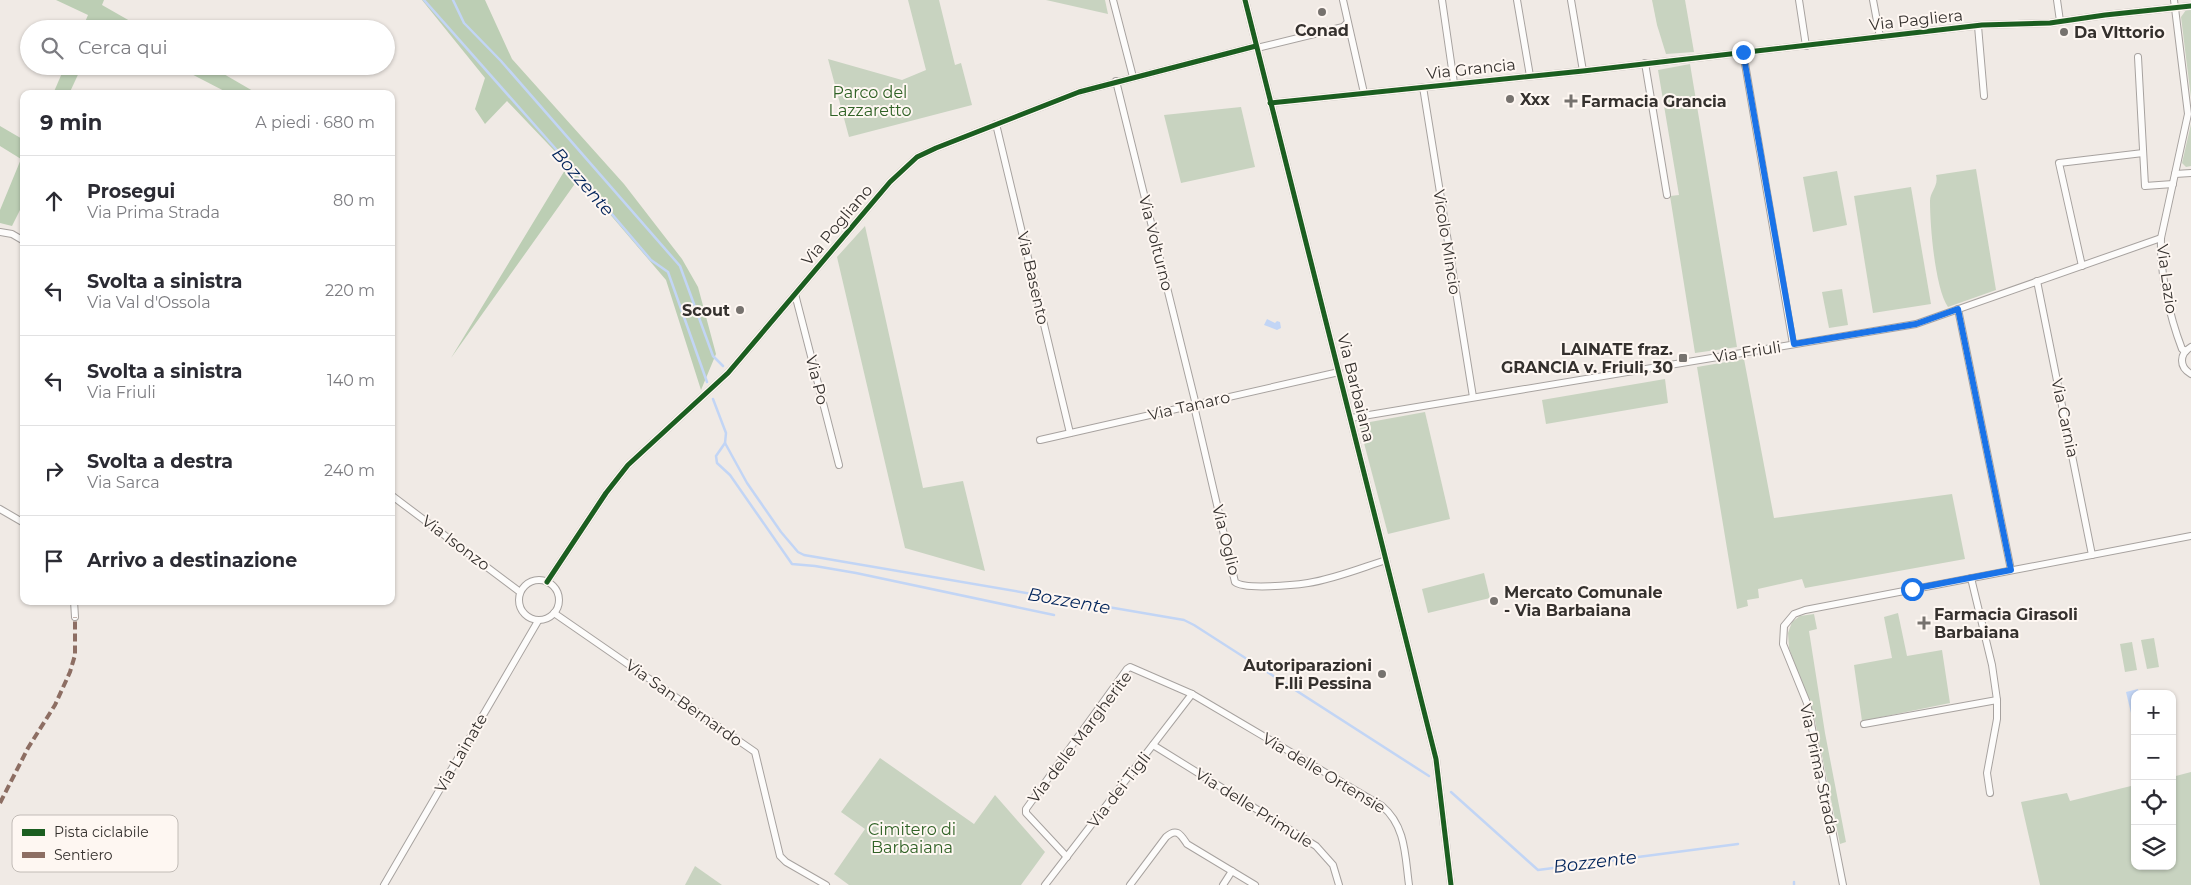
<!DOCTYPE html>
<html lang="it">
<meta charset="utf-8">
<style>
:root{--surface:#fff;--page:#f2f2f3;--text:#2b2b33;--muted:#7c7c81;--line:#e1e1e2}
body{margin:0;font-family:Montserrat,sans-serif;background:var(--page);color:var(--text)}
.controls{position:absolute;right:15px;bottom:15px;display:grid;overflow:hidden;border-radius:10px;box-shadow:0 1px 4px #0004}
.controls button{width:45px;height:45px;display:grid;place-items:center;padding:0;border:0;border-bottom:1px solid var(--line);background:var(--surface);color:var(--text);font:25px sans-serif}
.stop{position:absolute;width:15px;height:15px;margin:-11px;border:4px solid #1a73e8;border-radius:50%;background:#fff}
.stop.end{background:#1a73e8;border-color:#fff;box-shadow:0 1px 5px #0008}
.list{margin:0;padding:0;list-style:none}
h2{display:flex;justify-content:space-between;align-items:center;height:65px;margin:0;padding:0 20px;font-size:21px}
h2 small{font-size:16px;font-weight:400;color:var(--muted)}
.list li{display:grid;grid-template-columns:32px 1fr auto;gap:15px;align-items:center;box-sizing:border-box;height:90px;padding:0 20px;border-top:1px solid var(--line)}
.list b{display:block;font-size:19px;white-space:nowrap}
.list p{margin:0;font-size:16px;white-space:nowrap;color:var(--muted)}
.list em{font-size:16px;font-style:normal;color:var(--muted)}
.icon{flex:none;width:28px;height:28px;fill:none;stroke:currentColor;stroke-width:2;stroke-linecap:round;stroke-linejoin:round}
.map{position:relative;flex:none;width:2191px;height:885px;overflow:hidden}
.search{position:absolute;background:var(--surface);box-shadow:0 1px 4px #0004;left:20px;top:20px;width:375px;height:55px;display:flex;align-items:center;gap:12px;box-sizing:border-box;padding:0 18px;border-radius:28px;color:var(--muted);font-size:19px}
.panel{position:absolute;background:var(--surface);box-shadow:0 1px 4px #0004;left:20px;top:90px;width:375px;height:515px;border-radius:10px}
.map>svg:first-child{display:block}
.green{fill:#c8d3c0}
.forest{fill:#bcceb4}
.water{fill:#c2d5f5}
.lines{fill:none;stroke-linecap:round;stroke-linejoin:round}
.stream{stroke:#c2d5f5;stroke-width:2.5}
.minor-casing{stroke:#a7a29f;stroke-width:8}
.minor{stroke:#fdfcfb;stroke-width:6}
.quiet{stroke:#8d6e63;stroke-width:4;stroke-dasharray:8 4;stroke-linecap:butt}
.cycleway-casing{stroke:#fef7f2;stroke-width:8}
.cycleway{stroke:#1b5e20;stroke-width:5}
.route{stroke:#1a73e8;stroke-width:6}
.poi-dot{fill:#76726e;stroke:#fef7f2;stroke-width:2}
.labels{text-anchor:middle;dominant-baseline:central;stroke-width:4;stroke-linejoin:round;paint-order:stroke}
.street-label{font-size:16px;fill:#35312e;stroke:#fef7f2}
.poi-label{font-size:16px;font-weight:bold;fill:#35312e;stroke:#fef7f2;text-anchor:start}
.park-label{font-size:16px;fill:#306226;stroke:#fef7f2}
.water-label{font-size:18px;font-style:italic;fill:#04265c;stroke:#fef7f2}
.key{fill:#fef7f2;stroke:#c2bcb7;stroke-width:1}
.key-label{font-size:14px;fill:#35312e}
</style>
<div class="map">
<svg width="2191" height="885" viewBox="0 0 2191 885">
<rect width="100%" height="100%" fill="#f0eae5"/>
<!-- green -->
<g class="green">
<polygon points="908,0 939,0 955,65 961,63 972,105 849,137 828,59 902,80 926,70"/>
<polygon points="1046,0 1105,0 1108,14"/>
<polygon points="1652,0 1685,0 1694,52 1666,54 1657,25"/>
<polygon points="2186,10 2191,10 2191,98 2181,17"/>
<polygon points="1690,64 1737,347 1695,353 1670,196 1679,195 1658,70"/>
<polygon points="1241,107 1255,167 1181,183 1164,115"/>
<polygon points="2191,124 2191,166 2186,167 2182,163"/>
<path d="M1976 169 1996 290 1948 307C1935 288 1930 226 1930 201 1930 191 1939 186 1936 175Z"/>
<polygon points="1837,171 1847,225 1813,232 1803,177"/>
<polygon points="1911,187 1931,304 1873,313 1854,196"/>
<polygon points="865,226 923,488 963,481 985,571 905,548 837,257"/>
<polygon points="1842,289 1848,325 1829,328 1822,292"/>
<polygon points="1744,359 1774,518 1952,494 1965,559 1805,588 1802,579 1758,589 1759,598 1747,600 1748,606 1737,609 1697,367"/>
<polygon points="1665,379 1668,403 1546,424 1542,400"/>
<polygon points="1425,412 1450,519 1388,534 1359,424"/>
<polygon points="1484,573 1490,598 1428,613 1422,589"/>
<polygon points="1898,613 1907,656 1942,650 1950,703 1862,721 1854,665 1892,658 1884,617"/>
<polygon points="1814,614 1817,629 1809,631 1825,733 1846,842 1840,844 1814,716 1789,648 1788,633 1792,622 1800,616"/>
<polygon points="2154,638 2159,667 2147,669 2141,640"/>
<polygon points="2132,642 2137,670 2125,672 2120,644"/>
<polygon points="880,758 974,824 995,795 1045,852 1021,885 849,885 834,874 865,829 841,812"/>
<polygon points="2191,772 2191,885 2040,885 2021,802 2067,793 2070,801 2135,785 2135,866 2172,866 2172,777"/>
<polygon points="695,866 722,885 685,885"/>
</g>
<!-- forest -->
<g class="forest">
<polygon points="56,0 104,0 102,5 144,29 82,29 88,15"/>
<polygon points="422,0 485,0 512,59 624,184 682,259 698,287 716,354 701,390 666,280 579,178 451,358 568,165 507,101 485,124 475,109 485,78"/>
<polygon points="65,66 82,66 69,94 53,94"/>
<polygon points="176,66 210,66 258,94 230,94"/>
<polygon points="0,126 24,140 24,202 12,226 0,223 0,210 21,159 0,146"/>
</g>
<!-- water -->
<g class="water">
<polygon points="1267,319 1275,323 1277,321 1280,322 1281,328 1277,330 1264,325"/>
<polygon points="2138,689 2139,694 2135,694 2135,712 2131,713 2126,692"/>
</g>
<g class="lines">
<!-- stream -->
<g class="stream">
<polyline points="424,0 577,173 651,260 668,272 707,382"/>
<polyline points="453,0 464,23 501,61 680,266 713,356 723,366"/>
<polyline points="713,399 726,433 725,443 747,483 781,532 798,552 804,555 1184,620 1194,625 1429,776"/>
<polyline points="725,443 716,456 717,463 730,475 792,564 815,566 856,573 1054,615"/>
<polyline points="1451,792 1538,870 1738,844"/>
<polyline points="1794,882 1794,885"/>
</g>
<!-- minor casing -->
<g class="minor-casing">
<g id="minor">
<polyline points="1113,0 1133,77"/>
<polyline points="1245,0 1436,759 1451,885"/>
<polyline points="1343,0 1364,93"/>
<polyline points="1442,0 1454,83"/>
<polyline points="1517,0 1530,76"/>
<polyline points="1571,0 1583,71"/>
<polyline points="1799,0 1806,46"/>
<polyline points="1873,0 1880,37"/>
<polyline points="2057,0 2060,21"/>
<path d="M2174 0 2188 114 2161 238C2160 274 2169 315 2182 349L2186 351"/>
<polyline points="1978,26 1984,96"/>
<polyline points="1257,48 1343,27 1347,23"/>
<polyline points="1743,52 1793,344"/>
<polyline points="2138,57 2145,186 2173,184"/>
<polyline points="1645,63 1667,195"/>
<polyline points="1116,81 1196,405"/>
<polyline points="1423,87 1473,397"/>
<polyline points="1270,103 1583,71 1982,25 2050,23 2105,15 2191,6"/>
<polyline points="996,124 1070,433"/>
<polyline points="2175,174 2191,173"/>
<polyline points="0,232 12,234 24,241"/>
<polyline points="2082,266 2059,163 2143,153"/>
<polyline points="2037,281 2092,555"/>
<polyline points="795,294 839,465"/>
<polyline points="1958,309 2011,570"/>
<path d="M2191 347C2179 354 2179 367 2191 374"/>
<path d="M1194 406 1235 582C1244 590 1295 585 1308 583 1334 579 1361 568 1386 560"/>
<polyline points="1351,418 1916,324 2161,238"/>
<polyline points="1040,440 1339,372"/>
<polyline points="391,495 520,592"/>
<polyline points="0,509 24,523"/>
<polyline points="1971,578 1992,665 1997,700 1997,719 1987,773 1990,793"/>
<circle cx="539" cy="600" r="20"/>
<polyline points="547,582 606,493 628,465 728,373 890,182 917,157 936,148 1079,92 1256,46"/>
<polyline points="74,601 75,617"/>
<polyline points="554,613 755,752 780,856 786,862 826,885"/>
<polyline points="1864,724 1997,700"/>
<polyline points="1153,745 1316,846 1333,865 1339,885"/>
<path d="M1067 857 1026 813V809L1127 669 1130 667 1192 694 1382 806C1406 826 1405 856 1409 885"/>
<polyline points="384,885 538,621"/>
<polyline points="1045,885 1192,694"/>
<path d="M1130 885 1166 837C1177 827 1181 835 1187 844L1255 885"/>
<polyline points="1223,885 1232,871"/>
<polyline points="1843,885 1807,703 1783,644 1784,626 1794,614 1805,610 2191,536"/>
</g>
</g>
<!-- minor -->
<use href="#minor" class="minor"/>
<!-- quiet -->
<polyline class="quiet" points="0,803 28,748 55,705 70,672 75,655 75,617"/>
<!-- cycleway casing -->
<g class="cycleway-casing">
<g id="cycleway">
<polyline points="1245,0 1436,759 1451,885"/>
<polyline points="1270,103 1583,71 1982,25 2050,23 2105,15 2191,6"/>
<polyline points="547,582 606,493 628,465 728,373 890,182 917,157 936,148 1079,92 1256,46"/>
</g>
</g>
<!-- cycleway -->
<use href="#cycleway" class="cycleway"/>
</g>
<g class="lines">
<!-- route -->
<polyline class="route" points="1743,52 1794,344 1916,324 1958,309 2011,570 1912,589"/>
</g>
<!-- markers -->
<g class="poi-dot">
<circle cx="1322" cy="12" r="5"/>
<circle cx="2064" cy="32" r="5"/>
<circle cx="1510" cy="99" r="5"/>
<path d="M1568.5 93.5h5v5h5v5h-5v5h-5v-5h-5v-5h5z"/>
<circle cx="740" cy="310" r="5"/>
<rect x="1678" y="353" width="10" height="10" rx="2.5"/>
<circle cx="1494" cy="601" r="5"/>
<path d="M1921.5 615.5h5v5h5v5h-5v5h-5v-5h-5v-5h5z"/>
<circle cx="1382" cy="674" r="5"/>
</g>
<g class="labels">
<!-- street labels -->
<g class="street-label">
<text transform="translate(1916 20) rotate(-6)">Via Pagliera</text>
<text transform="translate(1471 69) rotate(-6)">Via Grancia</text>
<text transform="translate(837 225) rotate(-50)">Via Pogliano</text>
<text transform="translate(1447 242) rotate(81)">Vicolo Mincio</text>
<text transform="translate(1156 243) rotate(76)">Via Volturno</text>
<text transform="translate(1033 278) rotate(77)">Via Basento</text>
<text transform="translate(2167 279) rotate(82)">Via Lazio</text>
<text transform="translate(1747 352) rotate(-9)">Via Friuli</text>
<text transform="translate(817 380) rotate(76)">Via Po</text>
<text transform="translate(1356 388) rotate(76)">Via Barbaiana</text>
<text transform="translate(1189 406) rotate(-13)">Via Tanaro</text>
<text transform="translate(2065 418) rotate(78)">Via Carnia</text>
<text transform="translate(1226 540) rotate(76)">Via Oglio</text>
<text transform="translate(456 543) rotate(37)">Via Isonzo</text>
<text transform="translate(684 703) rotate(35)">Via San Bernardo</text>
<text transform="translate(1080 737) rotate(-53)">Via delle Margherite</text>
<text transform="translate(461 753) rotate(-60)">Via Lainate</text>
<text transform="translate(1819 769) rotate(78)">Via Prima Strada</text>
<text transform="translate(1324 773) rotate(31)">Via delle Ortensie</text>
<text transform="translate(1119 790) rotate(-52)">Via dei Tigli</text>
<text transform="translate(1254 808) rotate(32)">Via delle Primule</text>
</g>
<!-- poi labels -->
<g class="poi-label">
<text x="1322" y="30" text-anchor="middle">Conad</text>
<text x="2074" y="32">Da VIttorio</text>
<text x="1520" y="99">Xxx</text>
<text x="1581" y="101">Farmacia Grancia</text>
<text x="730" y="310" text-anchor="end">Scout</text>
<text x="1673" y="349" text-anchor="end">LAINATE fraz.<tspan x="1673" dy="18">GRANCIA v. Friuli, 30</tspan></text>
<text x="1504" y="592">Mercato Comunale<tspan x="1504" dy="18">- Via Barbaiana</tspan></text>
<text x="1934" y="614">Farmacia Girasoli<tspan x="1934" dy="18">Barbaiana</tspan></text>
<text x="1372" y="665" text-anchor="end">Autoriparazioni<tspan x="1372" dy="18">F.lli Pessina</tspan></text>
</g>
<!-- park labels -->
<g class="park-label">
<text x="870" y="92">Parco del<tspan x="870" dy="18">Lazzaretto</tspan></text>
<text x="912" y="829">Cimitero di<tspan x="912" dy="18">Barbaiana</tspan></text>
</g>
<!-- water labels -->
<g class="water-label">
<text transform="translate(583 182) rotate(49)">Bozzente</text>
<text transform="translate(1069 601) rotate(10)">Bozzente</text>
<text transform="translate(1595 862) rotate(-7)">Bozzente</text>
</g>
</g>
<!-- legend -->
<rect x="12" y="815" width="166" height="57" rx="8" class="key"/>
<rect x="22" y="829" width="23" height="7" fill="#1b5e20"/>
<rect x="22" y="852" width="23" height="6" fill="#8d6e63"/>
<g class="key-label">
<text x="54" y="837">Pista ciclabile</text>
<text x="54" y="860">Sentiero</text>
</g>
</svg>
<div class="controls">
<button>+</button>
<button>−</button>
<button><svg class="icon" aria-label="locate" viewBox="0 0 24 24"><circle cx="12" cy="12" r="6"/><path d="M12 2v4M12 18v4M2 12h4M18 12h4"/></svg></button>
<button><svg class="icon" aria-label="layers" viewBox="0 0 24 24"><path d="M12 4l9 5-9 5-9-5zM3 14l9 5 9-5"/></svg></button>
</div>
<div class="stop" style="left:1912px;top:589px"></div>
<div class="stop end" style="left:1743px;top:52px"></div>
<div class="search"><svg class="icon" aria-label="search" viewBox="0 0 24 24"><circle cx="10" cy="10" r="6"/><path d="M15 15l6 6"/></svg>Cerca qui</div>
<section class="panel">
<h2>9 min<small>A piedi · 680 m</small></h2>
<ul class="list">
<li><svg class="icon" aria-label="ahead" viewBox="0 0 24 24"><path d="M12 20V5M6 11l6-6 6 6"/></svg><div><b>Prosegui</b><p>Via Prima Strada</p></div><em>80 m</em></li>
<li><svg class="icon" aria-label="left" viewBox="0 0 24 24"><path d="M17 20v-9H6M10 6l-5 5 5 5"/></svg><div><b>Svolta a sinistra</b><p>Via Val d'Ossola</p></div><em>220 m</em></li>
<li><svg class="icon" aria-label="left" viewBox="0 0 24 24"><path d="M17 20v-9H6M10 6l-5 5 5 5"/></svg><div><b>Svolta a sinistra</b><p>Via Friuli</p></div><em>140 m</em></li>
<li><svg class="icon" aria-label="right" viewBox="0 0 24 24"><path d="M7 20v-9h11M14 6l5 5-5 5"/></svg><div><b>Svolta a destra</b><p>Via Sarca</p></div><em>240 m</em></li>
<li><svg class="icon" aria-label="arrive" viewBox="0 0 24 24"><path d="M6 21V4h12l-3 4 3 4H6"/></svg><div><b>Arrivo a destinazione</b></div></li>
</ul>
</section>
</div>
